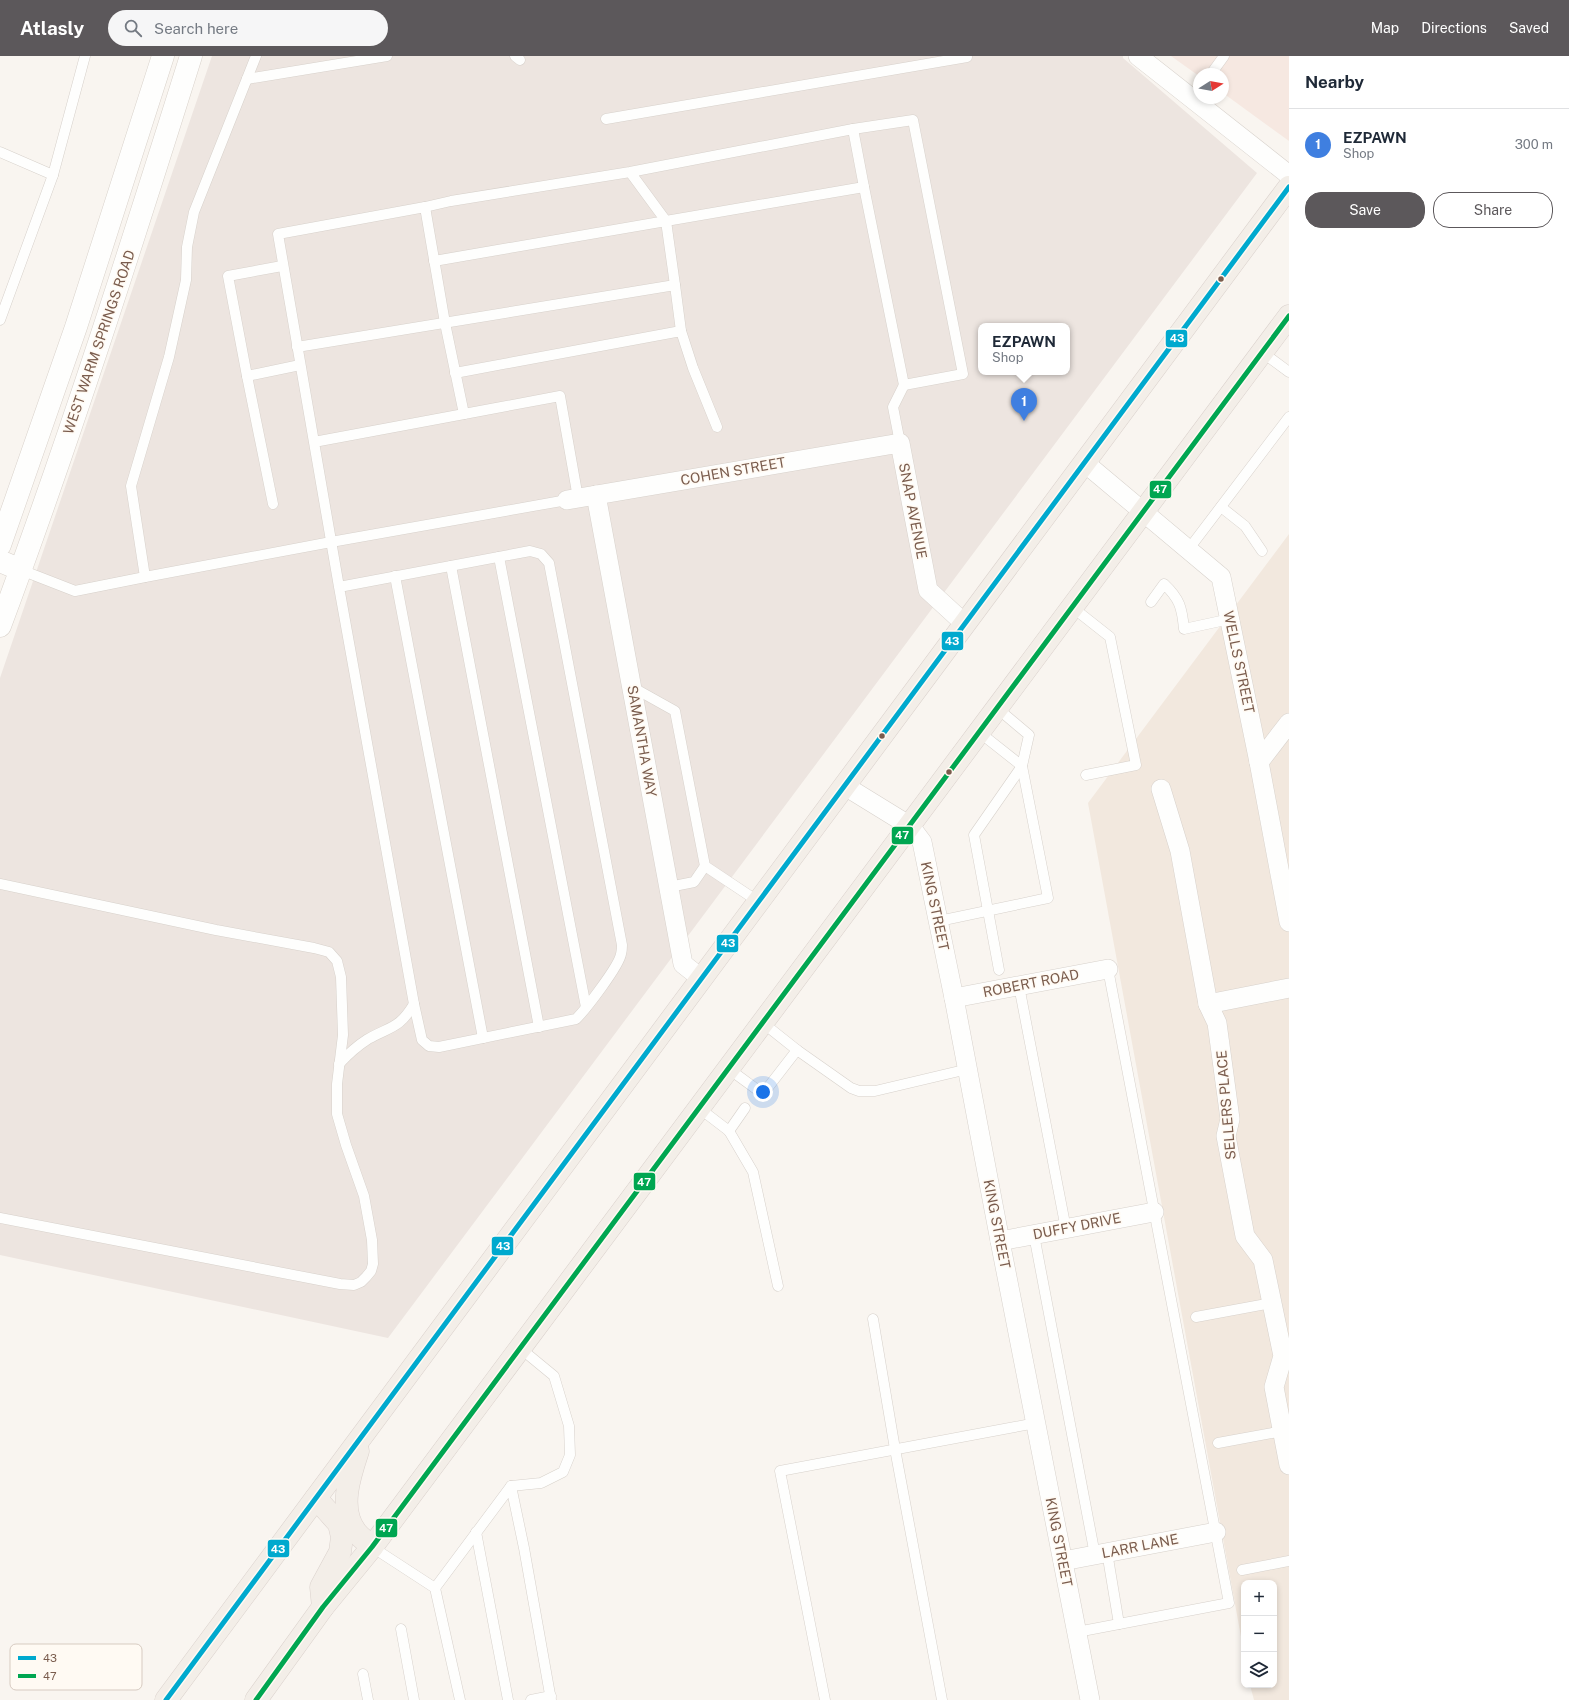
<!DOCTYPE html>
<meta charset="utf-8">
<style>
:root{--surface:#fff;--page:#f6f6f7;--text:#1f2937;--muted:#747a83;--line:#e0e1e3;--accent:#5c585b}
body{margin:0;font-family:"Public Sans",sans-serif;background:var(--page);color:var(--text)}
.controls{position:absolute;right:12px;bottom:12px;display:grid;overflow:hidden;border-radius:8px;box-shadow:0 2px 6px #0003}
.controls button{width:36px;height:36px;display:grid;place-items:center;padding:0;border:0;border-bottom:1px solid var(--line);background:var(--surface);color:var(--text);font:20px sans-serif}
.compass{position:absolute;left:1193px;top:12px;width:36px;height:36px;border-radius:50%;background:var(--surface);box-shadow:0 2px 6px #0003;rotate:79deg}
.you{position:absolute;left:763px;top:1036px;width:14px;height:14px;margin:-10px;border:3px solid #fff;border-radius:50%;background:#1a73e8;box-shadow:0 0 0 6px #1a73e833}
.badge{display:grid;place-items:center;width:26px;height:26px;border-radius:50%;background:var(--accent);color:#fff;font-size:13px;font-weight:700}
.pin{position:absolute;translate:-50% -33px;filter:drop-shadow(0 1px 2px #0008)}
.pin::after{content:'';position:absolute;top:21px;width:14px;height:12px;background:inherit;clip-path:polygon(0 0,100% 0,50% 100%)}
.popup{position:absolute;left:978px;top:267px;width:92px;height:52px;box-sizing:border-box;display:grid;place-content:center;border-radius:8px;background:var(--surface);filter:drop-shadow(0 1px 3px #0005);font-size:13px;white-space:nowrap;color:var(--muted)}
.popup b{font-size:15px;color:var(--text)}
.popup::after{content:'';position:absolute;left:50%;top:100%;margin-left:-8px;border:8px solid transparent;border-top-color:var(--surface)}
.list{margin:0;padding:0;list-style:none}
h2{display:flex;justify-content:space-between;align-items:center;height:52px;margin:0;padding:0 16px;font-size:17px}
h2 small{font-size:13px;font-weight:400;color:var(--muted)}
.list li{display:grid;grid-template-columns:26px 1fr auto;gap:12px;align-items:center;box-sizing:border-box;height:72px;padding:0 16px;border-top:1px solid var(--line)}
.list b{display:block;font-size:15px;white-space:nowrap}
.list p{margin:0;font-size:13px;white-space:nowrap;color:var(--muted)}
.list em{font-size:13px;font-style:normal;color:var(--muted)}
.actions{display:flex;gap:8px;padding:12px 16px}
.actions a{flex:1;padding:9px 0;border:1px solid var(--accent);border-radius:16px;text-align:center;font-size:14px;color:var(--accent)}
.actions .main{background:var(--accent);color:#fff}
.icon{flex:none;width:22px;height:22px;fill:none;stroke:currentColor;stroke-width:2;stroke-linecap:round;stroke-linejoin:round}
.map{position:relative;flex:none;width:1289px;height:1644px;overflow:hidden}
header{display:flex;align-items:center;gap:24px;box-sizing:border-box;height:56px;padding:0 20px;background:var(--accent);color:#fff}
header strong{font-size:19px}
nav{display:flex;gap:22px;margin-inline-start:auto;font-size:14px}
.search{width:280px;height:36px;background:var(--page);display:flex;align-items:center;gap:10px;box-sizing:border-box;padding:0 14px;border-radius:22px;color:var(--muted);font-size:15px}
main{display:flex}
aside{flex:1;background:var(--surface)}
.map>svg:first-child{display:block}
.residential{fill:#f2e8de}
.commercial{fill:#f6e8e1}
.industrial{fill:#ede5e0;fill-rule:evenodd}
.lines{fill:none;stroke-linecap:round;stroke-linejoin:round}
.service-casing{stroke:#d7d1cb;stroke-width:11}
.minor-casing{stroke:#d7d1cb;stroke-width:20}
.secondary-casing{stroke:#d9d2cb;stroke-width:23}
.primary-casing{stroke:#dad1cc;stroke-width:23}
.service{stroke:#fefefd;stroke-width:10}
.minor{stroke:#fefefd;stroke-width:19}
.secondary{stroke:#fefefd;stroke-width:22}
.primary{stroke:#f3eee8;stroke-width:22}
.bus-1-casing{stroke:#fffaf3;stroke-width:8}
.bus-2-casing{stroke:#fffaf3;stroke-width:8}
.bus-1{stroke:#00a9ce;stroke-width:5}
.bus-2{stroke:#00a651;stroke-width:5}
.bus-dot{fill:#7a5c4d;stroke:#fffaf3;stroke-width:1.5}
.labels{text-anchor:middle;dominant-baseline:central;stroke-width:3;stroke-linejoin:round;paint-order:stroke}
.street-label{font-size:14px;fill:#7a5c4d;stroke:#fffaf3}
.key{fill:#fffaf3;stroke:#d7cbc1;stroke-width:1}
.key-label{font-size:11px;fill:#7a5c4d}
.line-badge{stroke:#fffaf3;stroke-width:1.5}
.badge-label{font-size:11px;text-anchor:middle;font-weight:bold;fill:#fff}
</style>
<header>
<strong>Atlasly</strong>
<div class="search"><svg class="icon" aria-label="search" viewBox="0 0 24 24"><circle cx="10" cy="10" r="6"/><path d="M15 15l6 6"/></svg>Search here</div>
<nav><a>Map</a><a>Directions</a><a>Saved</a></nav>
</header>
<main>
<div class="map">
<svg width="1289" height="1644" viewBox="0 0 1289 1644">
<rect width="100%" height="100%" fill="#f9f5f0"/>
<!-- residential -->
<polygon class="residential" points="1289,478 1289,1644 1254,1644 1250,1629 1274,1629 1274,1527 1244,1527 1244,1597 1088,747"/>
<!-- commercial -->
<polygon class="commercial" points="1171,0 1289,0 1289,85 1223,37 1223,18 1199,18 1199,20"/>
<!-- industrial -->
<path class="industrial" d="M212 0H1123V2L1257 117 388 1282 0 1199V622ZM981 270H1067V316H981Z"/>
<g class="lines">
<!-- service casing -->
<g class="service-casing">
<g id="service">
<polyline points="515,0 520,4"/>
<polyline points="1211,18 1224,0"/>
<polyline points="247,23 387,0"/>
<polyline points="606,63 967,1"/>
<polyline points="853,73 913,64 963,318 904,329 864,131"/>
<polyline points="0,96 53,119 85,0"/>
<polyline points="425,151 451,145 630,116 853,73 864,131 666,165 630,116"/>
<polyline points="434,205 666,165 675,229"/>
<polyline points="0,264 53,119"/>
<polyline points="297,291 675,229 681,275"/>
<polyline points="1262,296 1289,316"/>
<polyline points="455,317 681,275 693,312 717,371"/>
<polyline points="247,320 228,220 282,210"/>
<polyline points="464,358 560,340 578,442"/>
<path d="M314 386 464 358 445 267 425 151 278 178 339 531 414 948 422 984 429 990 439 991 576 963C586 953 619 910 621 898 622 895 622 892 622 889L549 507 541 498 530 495 339 531"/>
<polyline points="900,387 893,351 904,329"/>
<polyline points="273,448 247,320 300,309"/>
<polyline points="1221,451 1245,470 1262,495"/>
<polyline points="1188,494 1289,361"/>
<polyline points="499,501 586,951"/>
<polyline points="451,510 539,971"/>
<polyline points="21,514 75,535 145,521 131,430 169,301 186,224 187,191 194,156 256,0"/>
<polyline points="395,520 483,982"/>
<polyline points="145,521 331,486 567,444"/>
<path d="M1151 546 1164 528C1180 543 1182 552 1184 573L1230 563"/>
<polyline points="1072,551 1110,581 1136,709 1086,719"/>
<polyline points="632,631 675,655 705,810 759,846"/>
<polyline points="997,652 1029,679 1022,710 974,779 999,914"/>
<polyline points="0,828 216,874 314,892 329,896 337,905 341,921 343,979 337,1028 337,1058 346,1089 364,1140 372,1184 373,1208 371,1215 366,1221 361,1226 354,1229 340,1228 0,1162"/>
<polyline points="669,831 694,826 705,810"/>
<polyline points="939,865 1048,842 1022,710 979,676"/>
<polyline points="1019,930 1066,1173"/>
<polyline points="797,994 851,1032 859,1035 875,1035 968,1013"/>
<path d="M339 1008C348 998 357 990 368 983 391 970 399 973 414 948"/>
<polyline points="729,1013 763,1038 797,994 763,967"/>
<polyline points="699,1052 729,1075 745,1052"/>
<polyline points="729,1075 753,1116 778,1230"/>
<polyline points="1034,1179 1095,1499"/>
<polyline points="1196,1261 1272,1247"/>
<polyline points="873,1263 895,1393 942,1644"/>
<polyline points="1218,1387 1283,1375"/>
<polyline points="511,1430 541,1427 563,1416 570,1399 569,1370 554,1320 520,1292"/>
<polyline points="476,1476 508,1644"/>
<polyline points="372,1491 435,1532 460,1644"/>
<polyline points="1107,1496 1119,1568"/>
<polyline points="1242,1514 1289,1505"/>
<polyline points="435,1532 511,1430 524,1492 551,1644"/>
<polyline points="401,1573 414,1644"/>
<polyline points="1077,1576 1229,1547 1108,913"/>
<polyline points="363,1618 368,1644"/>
<polyline points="531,1644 551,1640"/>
<polyline points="825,1644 780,1415 1036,1367"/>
</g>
</g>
<!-- minor casing -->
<g class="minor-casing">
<g id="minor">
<polyline points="1138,0 1289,119"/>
<polyline points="1085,407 1221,521 1259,706 1289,866"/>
<polyline points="596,439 683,908 702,923"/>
<polyline points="567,444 900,387 928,534 964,567"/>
<polyline points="1259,706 1289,667"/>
<polyline points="845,730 910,770 922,786 954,942 1000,1185 1090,1644"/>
<polyline points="1161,733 1180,795 1208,948 1217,967 1230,1063 1226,1080 1245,1180 1263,1204 1283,1300 1274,1331 1289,1409"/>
<polyline points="954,942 1108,913"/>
<polyline points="1208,948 1289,932"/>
<polyline points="1000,1185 1154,1156"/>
<polyline points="1063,1505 1216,1476"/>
</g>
</g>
<!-- secondary casing -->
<g class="secondary-casing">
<g id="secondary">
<polyline points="0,489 76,271 163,0"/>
<polyline points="0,505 21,514"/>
<path d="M0 570C70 382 131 191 191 0"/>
</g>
</g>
<!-- primary casing -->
<g class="primary-casing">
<g id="primary">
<path d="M358 1395C350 1419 338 1453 356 1476 360 1481 367 1486 372 1491"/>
<polyline points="316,1442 339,1468 342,1481 340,1496 321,1531 323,1551"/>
<polyline points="166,1644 1289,131"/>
<polyline points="256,1644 323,1551 372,1491 1289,260"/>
</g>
</g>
<!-- service -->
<use href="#service" class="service"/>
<!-- minor -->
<use href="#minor" class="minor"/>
<!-- secondary -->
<use href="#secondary" class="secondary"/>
<!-- primary -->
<use href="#primary" class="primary"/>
<!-- bus-1 casing -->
<g class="bus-1-casing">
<polyline id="bus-1" points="166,1644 1289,131"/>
</g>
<!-- bus-2 casing -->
<g class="bus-2-casing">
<polyline id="bus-2" points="256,1644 323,1551 372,1491 1289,260"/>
</g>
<!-- bus-1 -->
<use href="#bus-1" class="bus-1"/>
<!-- bus-2 -->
<use href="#bus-2" class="bus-2"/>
</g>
<!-- markers -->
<g class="bus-dot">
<circle cx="1221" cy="223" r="3.5"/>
<circle cx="882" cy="680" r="3.5"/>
<circle cx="949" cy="716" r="3.5"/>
</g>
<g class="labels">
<!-- street labels -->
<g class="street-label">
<text transform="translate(99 286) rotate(-71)">WEST WARM SPRINGS ROAD</text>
<text transform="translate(733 415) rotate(-10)">COHEN STREET</text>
<text transform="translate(913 455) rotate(79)">SNAP AVENUE</text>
<text transform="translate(1239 606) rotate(78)">WELLS STREET</text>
<text transform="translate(642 685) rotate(80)">SAMANTHA WAY</text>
<text transform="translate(935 850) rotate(78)">KING STREET</text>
<text transform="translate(1031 927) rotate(-11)">ROBERT ROAD</text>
<text transform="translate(1226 1049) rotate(-95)">SELLERS PLACE</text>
<text transform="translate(997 1168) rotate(79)">KING STREET</text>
<text transform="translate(1077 1170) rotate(-11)">DUFFY DRIVE</text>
<text transform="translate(1059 1486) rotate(79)">KING STREET</text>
<text transform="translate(1140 1490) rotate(-11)">LARR LANE</text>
</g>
</g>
<!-- legend -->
<rect x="10" y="1588" width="132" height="46" rx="6" class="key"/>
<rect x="18" y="1600" width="18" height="4" fill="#00a9ce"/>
<rect x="18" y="1618" width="18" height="4" fill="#00a651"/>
<g class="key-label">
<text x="43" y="1606">43</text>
<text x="43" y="1624">47</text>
</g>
<g class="line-badge">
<rect x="1165" y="273" width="23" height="19" rx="4" fill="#00a9ce"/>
<rect x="1149" y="424" width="23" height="19" rx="4" fill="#00a651"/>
<rect x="941" y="575" width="23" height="20" rx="4" fill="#00a9ce"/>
<rect x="891" y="770" width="23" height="19" rx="4" fill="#00a651"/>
<rect x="716" y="878" width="23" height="19" rx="4" fill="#00a9ce"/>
<rect x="633" y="1116" width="23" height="19" rx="4" fill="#00a651"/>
<rect x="491" y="1180" width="23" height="20" rx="4" fill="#00a9ce"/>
<rect x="375" y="1462" width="23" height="20" rx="4" fill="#00a651"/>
<rect x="267" y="1483" width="23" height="19" rx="4" fill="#00a9ce"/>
</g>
<g class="badge-label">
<text x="1177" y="286">43</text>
<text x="1160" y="437">47</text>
<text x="952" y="589">43</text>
<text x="902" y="783">47</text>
<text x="728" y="891">43</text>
<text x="644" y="1130">47</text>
<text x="503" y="1194">43</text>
<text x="386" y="1476">47</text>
<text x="278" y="1497">43</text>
</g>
</svg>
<div class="controls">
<button>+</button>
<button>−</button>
<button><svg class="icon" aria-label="layers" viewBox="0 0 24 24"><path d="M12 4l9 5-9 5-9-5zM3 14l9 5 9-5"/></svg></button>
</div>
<svg class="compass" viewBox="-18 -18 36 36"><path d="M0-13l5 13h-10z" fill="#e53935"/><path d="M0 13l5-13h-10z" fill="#747a83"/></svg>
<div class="you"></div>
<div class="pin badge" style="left:1024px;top:365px;background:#3f7fe0">1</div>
<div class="popup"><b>EZPAWN</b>Shop</div>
</div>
<aside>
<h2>Nearby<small></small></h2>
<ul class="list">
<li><span class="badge" style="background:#3f7fe0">1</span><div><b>EZPAWN</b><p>Shop</p></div><em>300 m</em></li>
</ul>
<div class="actions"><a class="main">Save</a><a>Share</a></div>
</aside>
</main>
